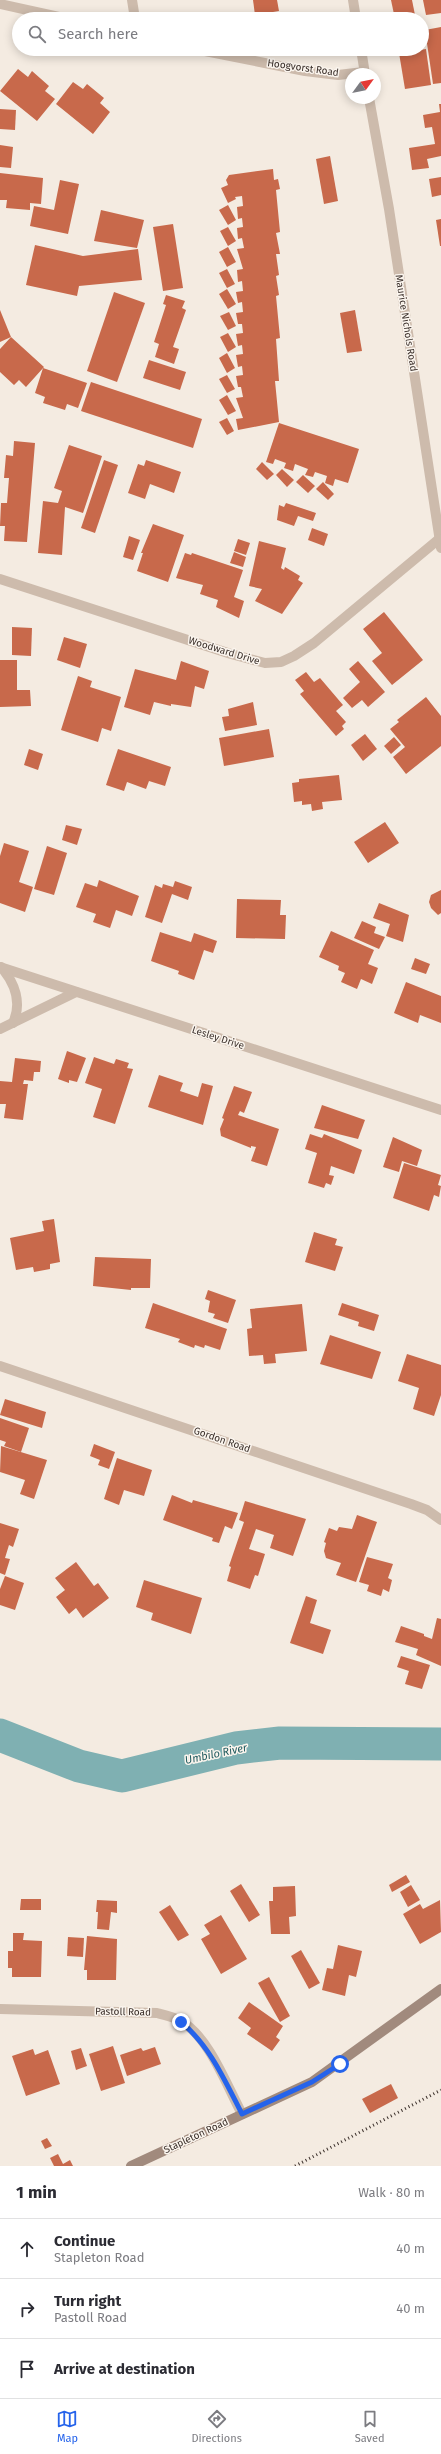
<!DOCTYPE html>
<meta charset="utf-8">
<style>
:root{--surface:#fff;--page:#f2f2f3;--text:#2b2b33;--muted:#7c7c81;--line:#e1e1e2;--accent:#2563eb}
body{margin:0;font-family:"Fira Sans",sans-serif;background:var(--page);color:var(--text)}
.compass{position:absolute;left:345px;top:68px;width:36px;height:36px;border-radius:50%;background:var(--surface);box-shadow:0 2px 10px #0003;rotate:57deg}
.stop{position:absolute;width:12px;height:12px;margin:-9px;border:3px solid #2563eb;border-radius:50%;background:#fff}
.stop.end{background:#2563eb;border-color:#fff;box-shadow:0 1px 4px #0008}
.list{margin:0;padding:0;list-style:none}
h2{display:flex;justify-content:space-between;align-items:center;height:52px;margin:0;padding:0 16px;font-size:17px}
h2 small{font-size:13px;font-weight:400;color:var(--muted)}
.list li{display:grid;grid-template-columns:26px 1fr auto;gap:12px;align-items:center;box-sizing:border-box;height:60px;padding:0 16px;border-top:1px solid var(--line)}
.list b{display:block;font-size:15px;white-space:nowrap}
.list p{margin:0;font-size:13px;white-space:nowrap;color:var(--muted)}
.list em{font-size:13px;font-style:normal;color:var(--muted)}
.icon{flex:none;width:22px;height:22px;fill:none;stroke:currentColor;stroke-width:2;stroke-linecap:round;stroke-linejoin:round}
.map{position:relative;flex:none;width:441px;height:2166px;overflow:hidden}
.search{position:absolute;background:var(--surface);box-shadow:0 2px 10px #0003;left:12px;right:12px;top:12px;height:44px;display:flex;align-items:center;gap:10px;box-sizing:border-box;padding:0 14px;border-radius:22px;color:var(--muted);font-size:15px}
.sheet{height:232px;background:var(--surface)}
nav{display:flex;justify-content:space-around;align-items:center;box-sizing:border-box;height:56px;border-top:1px solid var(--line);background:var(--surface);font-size:11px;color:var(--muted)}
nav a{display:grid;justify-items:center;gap:2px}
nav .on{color:var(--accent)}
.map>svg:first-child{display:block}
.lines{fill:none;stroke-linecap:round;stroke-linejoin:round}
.river{stroke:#7fb0b2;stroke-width:33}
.building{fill:#c8694b}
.street{stroke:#cdbbac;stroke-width:10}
.secondary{stroke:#a18a7d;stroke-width:10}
.rail{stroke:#3b302b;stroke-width:3;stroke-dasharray:1 3;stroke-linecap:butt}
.route{stroke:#2563eb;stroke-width:5}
.labels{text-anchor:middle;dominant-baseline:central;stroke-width:3;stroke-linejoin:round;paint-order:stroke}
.street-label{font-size:10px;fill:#3b302b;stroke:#fbf5ee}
.water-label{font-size:11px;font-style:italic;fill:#1f5a5e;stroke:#fbf5ee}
</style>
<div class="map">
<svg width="441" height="2166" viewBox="0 0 441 2166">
<rect width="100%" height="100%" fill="#f4ebe1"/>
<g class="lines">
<!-- river -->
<polyline class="river" points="0,1735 79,1766 122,1776 236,1748 280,1743 441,1744"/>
</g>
<!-- building -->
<g class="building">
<polygon points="253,0 277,0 279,11 255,15"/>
<polygon points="391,0 412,0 415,15 395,19"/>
<polygon points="423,0 441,0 441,13 426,15"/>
<polygon points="441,27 441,83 433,84 425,30"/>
<polygon points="426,49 431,85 405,89 399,53"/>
<polygon points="18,69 28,77 32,71 49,86 45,91 55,99 37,121 0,91"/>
<polygon points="73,82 83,89 87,84 104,98 100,103 110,112 93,134 56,104"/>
<polygon points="439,104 441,104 441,156 427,159 429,168 412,170 409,148 435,144 432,127 425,128 423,115 440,112"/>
<polygon points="0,109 16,110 15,130 0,129"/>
<polygon points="0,145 13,147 11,168 0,167"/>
<polygon points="330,156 338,201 324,204 316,159"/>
<polygon points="273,169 274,180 278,179 280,189 276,190 280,232 276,233 280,254 276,254 279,275 276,276 279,295 276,296 280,338 276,339 279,381 275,381 279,422 238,430 236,419 243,418 236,398 243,397 241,387 238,387 236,376 243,375 242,366 238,367 236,355 243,354 242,345 238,346 236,334 243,333 242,324 238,324 236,313 243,312 242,302 238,303 236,292 243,291 242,281 238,282 237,270 243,269 237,249 244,248 242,238 238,239 237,228 243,227 242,218 238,219 237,207 243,206 242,196 235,197 236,199 228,203 221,188 228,185 226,180 229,175"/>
<polygon points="0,173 43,178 41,204 30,203 30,210 6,208 7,200 0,200"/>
<polygon points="441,177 441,195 432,197 429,179"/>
<polygon points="60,180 79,184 68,234 30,226 34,206 54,210"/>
<polygon points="228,205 236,220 228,225 219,210"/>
<polygon points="101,210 144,220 137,248 94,241"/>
<polygon points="441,219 441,246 440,246 436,220"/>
<polygon points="173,224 183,288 163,291 153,227"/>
<polygon points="228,227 236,241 228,246 220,231"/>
<polygon points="35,245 83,256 138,249 142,280 79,286 77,296 26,285"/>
<polygon points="228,247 236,262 227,267 219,252"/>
<polygon points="227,269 235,284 227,288 219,273"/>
<polygon points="227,289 236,304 228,309 219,294"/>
<polygon points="114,292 145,303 117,382 87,371"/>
<polygon points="166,295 185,301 182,308 186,310 173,347 179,349 174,364 155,357 159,344 154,342 166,305 163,304"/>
<polygon points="0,310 11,337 0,342"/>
<polygon points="355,310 362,351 347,353 340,313"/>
<polygon points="229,312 236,326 228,330 220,316"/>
<polygon points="228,333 236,347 228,352 220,337"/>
<polygon points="11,337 44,367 26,387 19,380 14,385 0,372 0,349"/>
<polygon points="227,353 235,368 227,373 219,358"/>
<polygon points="149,360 186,372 180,390 143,378"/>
<polygon points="43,368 87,383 78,408 67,404 65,410 43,403 45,397 35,393"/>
<polygon points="227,375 235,389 227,393 219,379"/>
<polygon points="91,382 202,419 193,448 81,411"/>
<polygon points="227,395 236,411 228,415 219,400"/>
<polygon points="227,418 234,431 227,435 219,422"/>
<polygon points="279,423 359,449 348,483 335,479 333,486 325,483 327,476 315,472 313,477 305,475 308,469 295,464 293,471 284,468 286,463 275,459 273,464 266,462"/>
<polygon points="14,441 35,443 27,542 4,541 5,526 0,526 1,503 7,503 9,478 4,478 6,455 13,456"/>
<polygon points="69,445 102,456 83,513 65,507 62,555 38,553 43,501 58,503 62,491 54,488"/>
<polygon points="104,460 118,465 95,533 81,528"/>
<polygon points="146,460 181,472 174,493 150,484 145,499 128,493 138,464 144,466"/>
<polygon points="262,462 274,474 267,480 256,469"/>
<polygon points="282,469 294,480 287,487 276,475"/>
<polygon points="303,475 315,486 308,493 296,482"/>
<polygon points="323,482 334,494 328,500 316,489"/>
<polygon points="286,503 316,513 313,521 298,516 294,526 277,520 279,505 284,507"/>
<polygon points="153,524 184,535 168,582 137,571 143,553 141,553"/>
<polygon points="312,528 328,534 324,546 308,540"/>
<polygon points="129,536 140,540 133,560 123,557"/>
<polygon points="238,539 250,543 246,555 234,551"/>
<polygon points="259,541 286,548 281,568 284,570 285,567 300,576 298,580 303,583 282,614 255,601 262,589 249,586"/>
<polygon points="234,552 246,557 243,567 230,563"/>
<polygon points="185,553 191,555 192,553 243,570 234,597 244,601 239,618 216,607 218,600 200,594 203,585 176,578"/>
<polygon points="384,612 423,660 392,685 372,661 382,653 363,629"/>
<polygon points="12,627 32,628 31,656 12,655"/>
<polygon points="64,637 87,644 80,668 57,660"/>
<polygon points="0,660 17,660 17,690 30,690 31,706 0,707"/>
<polygon points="181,661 209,671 204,689 195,686 191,707 171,704 171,706 154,702 150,715 124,707 135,669 176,680"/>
<polygon points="358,661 385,692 368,707 362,700 352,708 343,698 360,682 349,669"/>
<polygon points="306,672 314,682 320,678 343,705 336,711 346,722 342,726 344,729 336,736 300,694 304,691 295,680"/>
<polygon points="78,676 92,681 90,687 121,697 111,731 102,728 98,742 61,730"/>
<polygon points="426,697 441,716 441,746 406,774 393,757 405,747 390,729 399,722 397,720"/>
<polygon points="253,702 257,725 225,731 222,717 229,716 228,709"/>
<polygon points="269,729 274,757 224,766 219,738"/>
<polygon points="365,734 377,749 363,761 351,745"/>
<polygon points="394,737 401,745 391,754 384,746"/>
<polygon points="29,749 43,754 38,770 24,765"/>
<polygon points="118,749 171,767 165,786 149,781 146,789 127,782 124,791 106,785"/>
<polygon points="339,775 342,800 322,802 323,809 312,811 311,804 302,805 302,801 294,802 292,783 299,782 299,779"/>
<polygon points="385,822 399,843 368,863 354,842"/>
<polygon points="66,825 82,829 77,845 62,840"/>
<polygon points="4,843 29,851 19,882 33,887 25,912 0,903 0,856"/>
<polygon points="47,846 67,853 54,895 34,889"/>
<polygon points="99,880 139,896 132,916 116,910 110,928 93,922 96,914 76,907 85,883 97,887"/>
<polygon points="175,881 192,887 188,900 172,894 162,923 145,917 155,885 162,888 163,884 173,887"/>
<polygon points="441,890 441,913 438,915 431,908 429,902 431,895"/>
<polygon points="237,899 281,900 280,915 286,915 285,939 236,938"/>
<polygon points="379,903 409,915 403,942 386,936 390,924 373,918"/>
<polygon points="362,921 376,927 374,933 385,937 379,949 354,938"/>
<polygon points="331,931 374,950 368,964 378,968 372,984 361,979 357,989 341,982 345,973 338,970 339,966 319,957"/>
<polygon points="160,932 191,942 194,933 217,941 213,953 204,950 194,980 178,974 179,971 151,961"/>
<polygon points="415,958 430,964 426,974 411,969"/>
<polygon points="406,982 441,996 441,1023 420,1015 418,1023 394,1013"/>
<polygon points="67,1051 86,1058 77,1082 69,1080 69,1083 58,1079"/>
<polygon points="94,1057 114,1064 116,1059 129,1063 127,1068 133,1069 115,1124 93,1117 102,1089 85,1083"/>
<polygon points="15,1058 41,1061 40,1072 34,1072 33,1081 24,1080 23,1084 28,1084 23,1120 4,1118 6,1104 0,1104 0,1081 12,1082"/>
<polygon points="159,1075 183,1083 180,1091 198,1097 202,1083 213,1086 203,1125 148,1107"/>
<polygon points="234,1086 252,1092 244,1113 240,1111 238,1115 279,1129 267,1166 251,1161 256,1147 251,1146 251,1148 221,1136 220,1129 224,1119 222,1118"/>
<polygon points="322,1105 365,1120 358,1139 314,1128"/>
<polygon points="310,1134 322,1138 324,1134 362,1150 354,1174 331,1166 329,1175 334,1176 331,1185 326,1183 324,1188 308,1183 317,1153 305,1149"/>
<polygon points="393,1137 422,1150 417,1166 402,1161 399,1172 383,1167"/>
<polygon points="404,1163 441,1175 438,1185 441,1186 439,1197 434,1195 429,1211 393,1198"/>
<polygon points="54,1219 60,1262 50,1264 50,1269 34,1272 33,1267 16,1270 10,1238 44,1231 42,1221"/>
<polygon points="314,1232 337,1239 335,1245 343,1247 335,1271 305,1262"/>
<polygon points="95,1257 151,1259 150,1288 131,1288 131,1290 93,1286"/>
<polygon points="208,1290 236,1300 228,1323 213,1318 215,1314 208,1312 210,1301 205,1299"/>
<polygon points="153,1303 227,1329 220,1350 205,1345 204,1348 195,1345 194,1348 178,1342 180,1339 145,1328"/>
<polygon points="342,1303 379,1315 374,1331 358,1326 359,1322 338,1315"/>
<polygon points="302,1304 307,1351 275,1354 276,1363 264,1364 263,1355 249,1356 247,1329 252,1328 250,1309"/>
<polygon points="330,1335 381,1352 372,1379 320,1364"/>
<polygon points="407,1354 441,1365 441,1395 434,1416 413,1409 419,1388 398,1381"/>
<polygon points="5,1399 46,1412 42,1428 0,1415"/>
<polygon points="0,1418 29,1428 21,1452 4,1446 6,1442 0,1440"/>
<polygon points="94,1444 115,1452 109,1469 98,1465 100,1460 90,1456"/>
<polygon points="1,1446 47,1460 34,1499 20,1494 25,1480 0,1472"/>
<polygon points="117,1458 152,1470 144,1496 124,1490 119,1505 104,1499"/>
<polygon points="172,1495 192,1503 193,1500 238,1513 232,1529 225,1526 219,1543 212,1541 213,1538 163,1520"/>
<polygon points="245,1501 306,1519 293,1556 270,1548 274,1535 256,1529 249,1549 265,1554 258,1576 255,1575 250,1589 227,1581 231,1567 229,1566 244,1522 239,1520"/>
<polygon points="357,1515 377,1522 356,1582 336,1575 341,1563 326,1558 324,1551 326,1543 324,1542 329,1528 337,1531 339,1527 352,1529"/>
<polygon points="0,1523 19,1529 13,1547 9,1545 5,1558 10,1559 5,1575 0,1573"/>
<polygon points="367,1557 393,1564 388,1578 392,1580 389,1592 383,1589 381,1596 367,1591 369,1585 359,1582"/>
<polygon points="76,1562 94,1586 98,1583 109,1598 83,1618 76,1608 69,1614 56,1597 65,1590 55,1578"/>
<polygon points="5,1576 24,1583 15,1610 0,1605 0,1589"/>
<polygon points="144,1580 202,1598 191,1634 151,1620 153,1613 136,1607"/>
<polygon points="306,1596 317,1600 310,1623 331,1630 323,1654 290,1643"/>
<polygon points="437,1618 441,1619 441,1666 416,1655 418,1649 395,1642 401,1626 424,1634 424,1636 432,1639"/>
<polygon points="401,1656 430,1665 422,1689 405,1684 409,1671 397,1667"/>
<polygon points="406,1875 410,1882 392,1892 389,1885"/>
<polygon points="241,1884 260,1915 249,1922 230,1891"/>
<polygon points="411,1885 420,1900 408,1907 400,1892"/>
<polygon points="295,1886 296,1916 289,1917 290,1934 271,1934 269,1901 273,1901 273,1887"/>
<polygon points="21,1899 41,1899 41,1910 20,1910"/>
<polygon points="97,1900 117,1901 117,1913 111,1912 109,1930 97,1929 98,1912 96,1912"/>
<polygon points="440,1900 441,1932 420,1944 403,1914 420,1904 423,1909"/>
<polygon points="170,1905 189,1935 178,1941 159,1912"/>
<polygon points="221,1915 247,1959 221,1974 201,1939 210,1934 204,1925"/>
<polygon points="13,1933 24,1933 23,1940 42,1941 41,1977 12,1977 12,1968 8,1968 8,1951 13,1951"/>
<polygon points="87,1936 117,1939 116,1980 87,1980 87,1970 84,1970"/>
<polygon points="68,1937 84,1938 83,1957 67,1956"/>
<polygon points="338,1945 362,1951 356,1977 349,1975 345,1996 322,1990 327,1968 333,1969"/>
<polygon points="301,1950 320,1983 309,1989 291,1956"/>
<polygon points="269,1977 290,2016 280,2022 258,1983"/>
<polygon points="249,2002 283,2026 276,2037 280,2040 272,2051 247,2034 251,2028 238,2018"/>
<polygon points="113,2046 125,2083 101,2091 89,2054"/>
<polygon points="155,2047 161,2064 127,2076 120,2055 141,2048 143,2051"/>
<polygon points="81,2048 87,2066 76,2070 71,2051"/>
<polygon points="33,2049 35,2055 48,2050 60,2084 26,2096 12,2056"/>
<polygon points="391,2084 398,2098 370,2113 362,2099"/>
<polygon points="47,2138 52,2146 45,2149 41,2141"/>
<polygon points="58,2154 63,2164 70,2160 73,2166 54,2166 50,2158"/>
</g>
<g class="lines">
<!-- street -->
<g class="street">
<polyline points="132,0 135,19"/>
<polyline points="353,0 356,19"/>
<polyline points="0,4 68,19"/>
<polyline points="195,49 305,71 338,75 364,72"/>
<polyline points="361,49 365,74"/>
<polyline points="369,98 389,209 441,548"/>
<polyline points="0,579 231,654 265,663 281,662 294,656 314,643 439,539"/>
<polyline points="0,967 441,1110"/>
<path d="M1 967C15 983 22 1003 13 1023"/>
<polyline points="0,1029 76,992"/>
<polyline points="0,1366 411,1504 427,1510 441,1520"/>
<path d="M0 2009 157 2013C165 2015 174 2017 181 2021 209 2037 227 2086 242 2114"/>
</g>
<!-- secondary -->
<polyline class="secondary" points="131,2166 312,2082 441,1989"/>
<!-- rail -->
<polyline class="rail" points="295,2166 441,2090"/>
</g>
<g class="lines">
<!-- route -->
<path class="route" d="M181 2022C210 2046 225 2081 242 2114L312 2082 340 2064"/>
</g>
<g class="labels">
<!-- street labels -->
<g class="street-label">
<text transform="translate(303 68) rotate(8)">Hoogvorst Road</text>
<text transform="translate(406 323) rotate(81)">Maurice Nichols Road</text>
<text transform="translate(224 651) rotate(17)">Woodward Drive</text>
<text transform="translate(218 1038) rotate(18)">Lesley Drive</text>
<text transform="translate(222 1440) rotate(19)">Gordon Road</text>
<text transform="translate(123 2012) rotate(1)">Pastoll Road</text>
<text transform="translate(196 2136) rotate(-25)">Stapleton Road</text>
</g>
<!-- water labels -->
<g class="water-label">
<text transform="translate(216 1754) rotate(-12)">Umbilo River</text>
</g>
</g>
</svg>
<svg class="compass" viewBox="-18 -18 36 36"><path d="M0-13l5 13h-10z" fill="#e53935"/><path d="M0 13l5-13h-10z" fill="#7c7c81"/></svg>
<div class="stop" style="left:340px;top:2064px"></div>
<div class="stop end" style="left:181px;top:2022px"></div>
<div class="search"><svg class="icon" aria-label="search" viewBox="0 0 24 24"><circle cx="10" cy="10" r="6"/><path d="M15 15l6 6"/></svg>Search here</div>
</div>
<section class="sheet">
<h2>1 min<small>Walk · 80 m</small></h2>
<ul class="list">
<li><svg class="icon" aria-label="ahead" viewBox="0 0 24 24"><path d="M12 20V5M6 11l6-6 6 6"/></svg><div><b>Continue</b><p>Stapleton Road</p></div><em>40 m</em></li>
<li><svg class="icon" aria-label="right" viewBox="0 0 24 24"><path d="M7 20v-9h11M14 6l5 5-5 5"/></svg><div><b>Turn right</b><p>Pastoll Road</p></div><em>40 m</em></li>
<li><svg class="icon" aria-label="arrive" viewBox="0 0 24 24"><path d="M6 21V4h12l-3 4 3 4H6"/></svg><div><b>Arrive at destination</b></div></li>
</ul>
</section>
<nav>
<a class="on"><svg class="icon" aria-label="map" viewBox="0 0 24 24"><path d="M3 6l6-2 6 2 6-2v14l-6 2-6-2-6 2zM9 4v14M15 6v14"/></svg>Map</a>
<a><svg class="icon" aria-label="directions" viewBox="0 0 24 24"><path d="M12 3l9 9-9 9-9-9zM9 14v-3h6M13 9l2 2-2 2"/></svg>Directions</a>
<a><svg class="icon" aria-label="saved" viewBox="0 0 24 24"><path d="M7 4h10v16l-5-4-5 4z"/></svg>Saved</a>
</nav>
